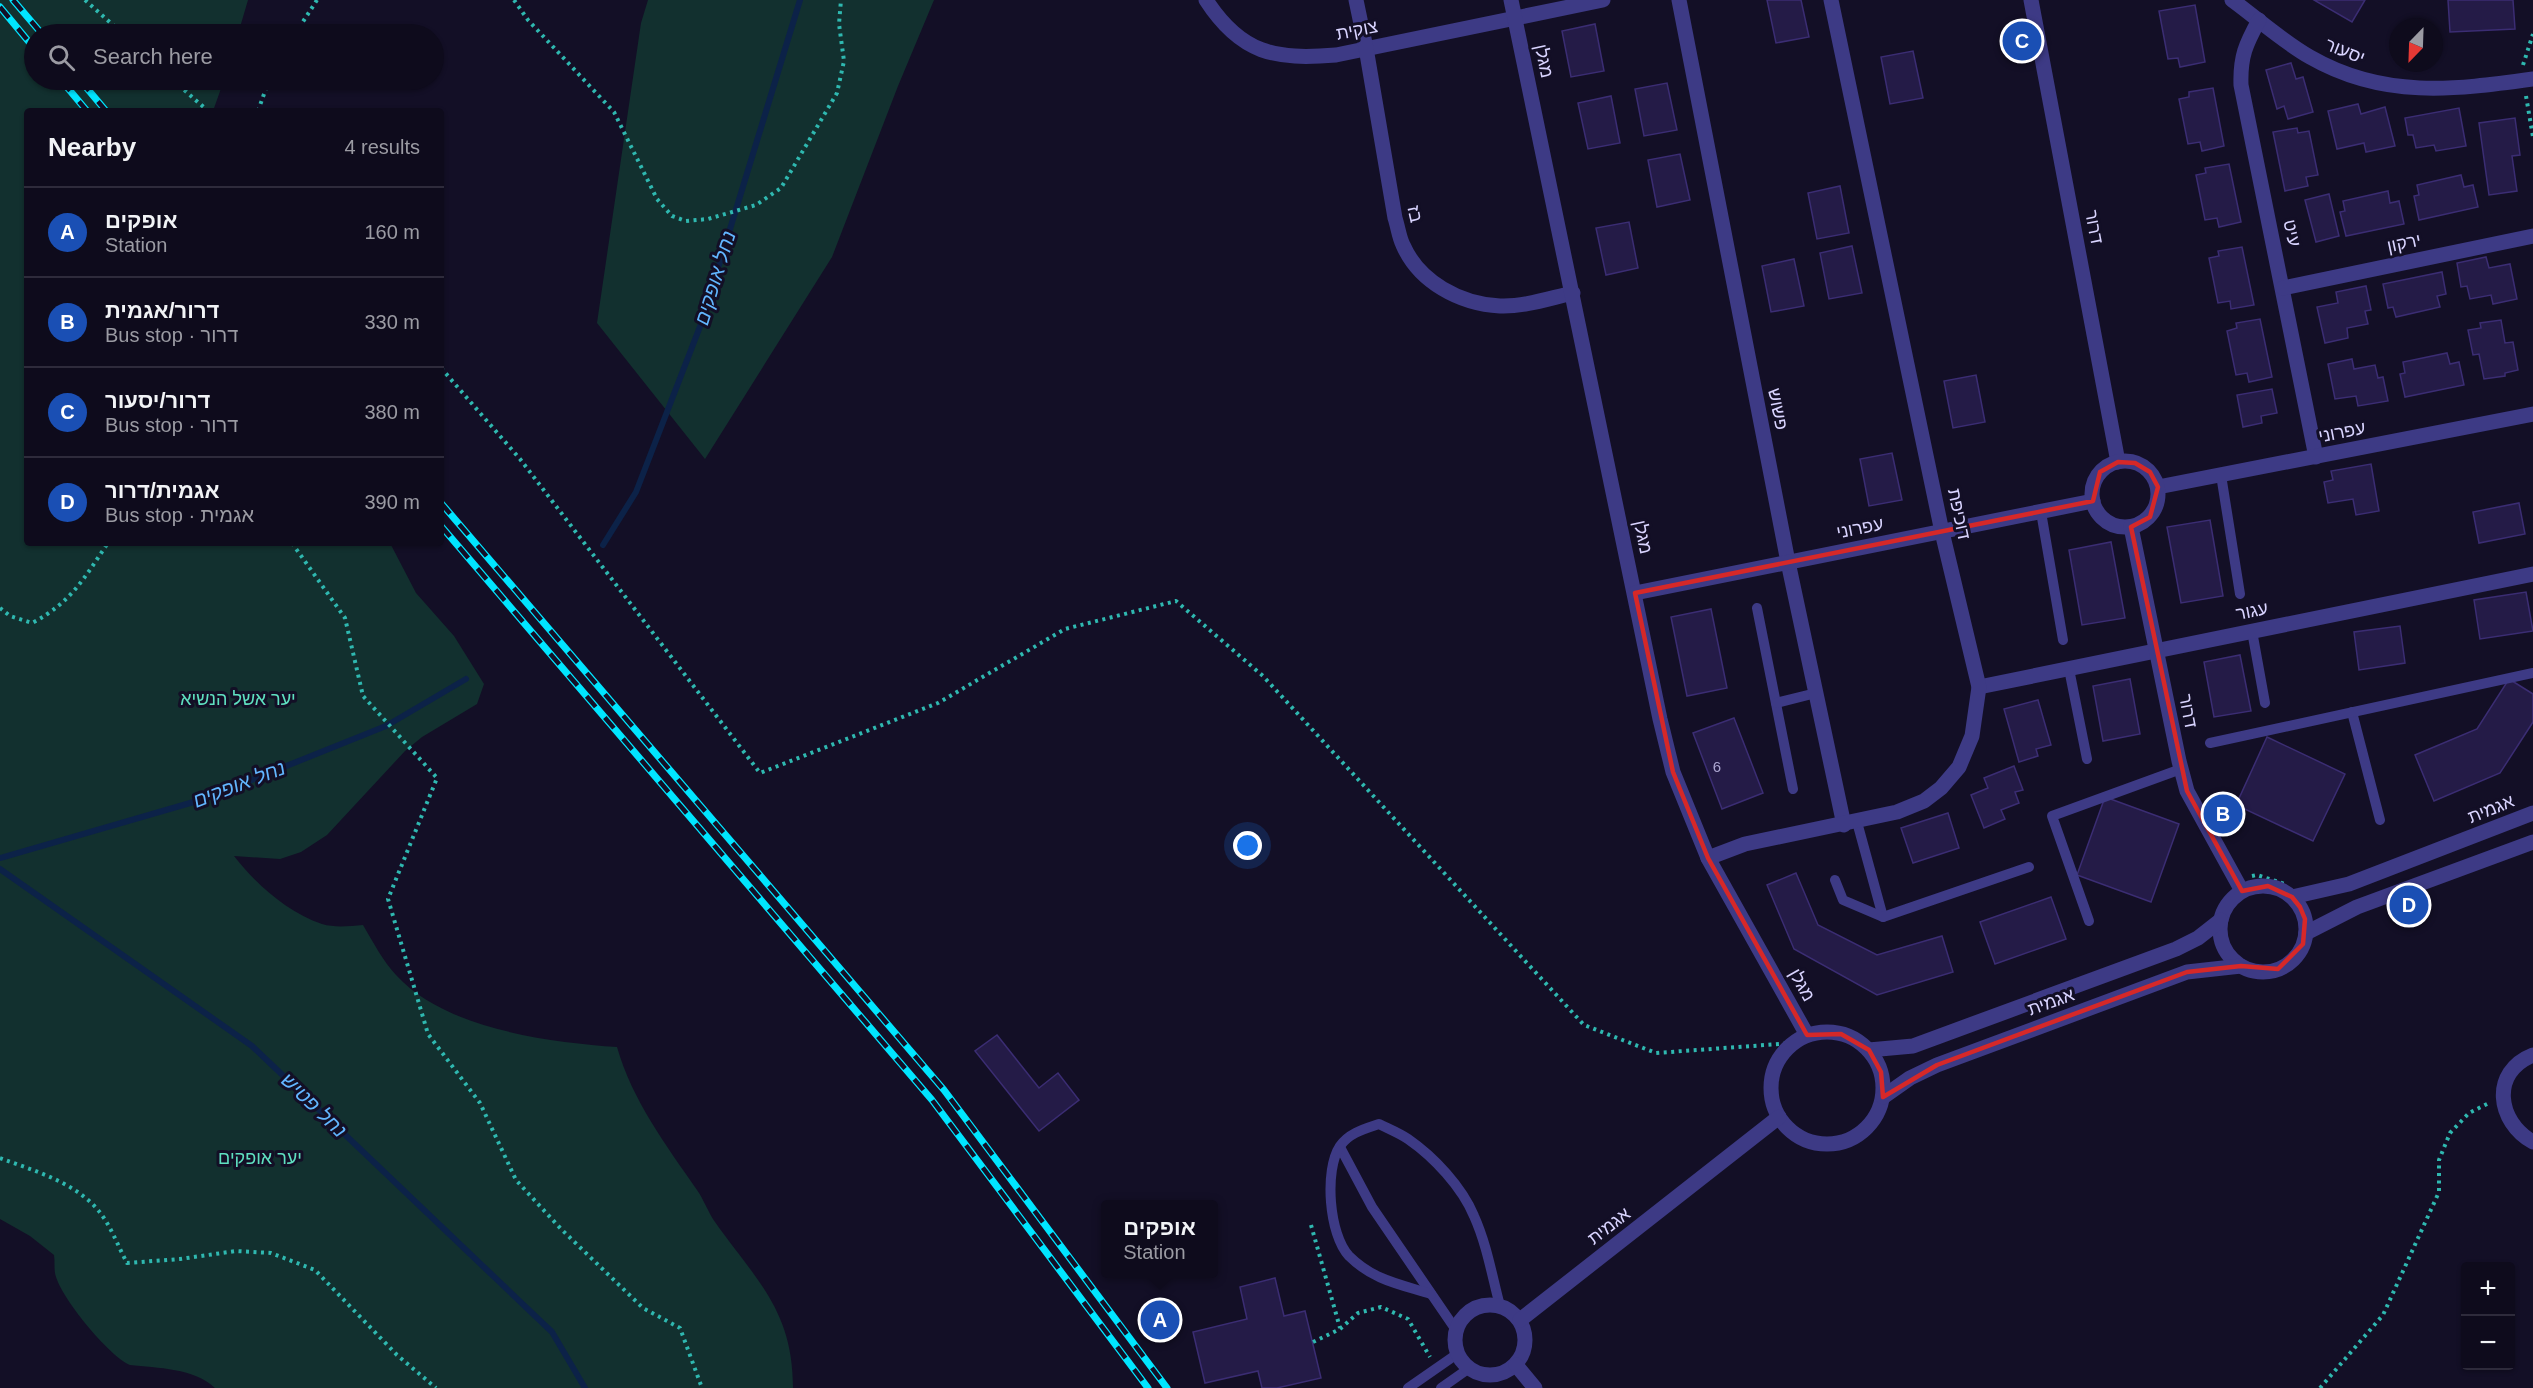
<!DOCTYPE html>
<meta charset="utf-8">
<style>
:root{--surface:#0e0b1c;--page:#171425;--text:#f1f3f6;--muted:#9b9ba3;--line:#2e2b3b;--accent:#0b8043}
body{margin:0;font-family:Arial,Heebo,sans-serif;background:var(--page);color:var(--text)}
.controls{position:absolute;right:18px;bottom:18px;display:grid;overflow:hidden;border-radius:6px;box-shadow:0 2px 4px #0004}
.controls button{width:54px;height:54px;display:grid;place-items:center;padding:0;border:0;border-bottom:2px solid var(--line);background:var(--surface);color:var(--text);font:30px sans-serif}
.compass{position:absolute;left:2389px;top:18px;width:54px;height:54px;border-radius:50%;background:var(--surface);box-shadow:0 2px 4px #0004;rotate:203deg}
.you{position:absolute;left:1248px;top:846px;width:21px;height:21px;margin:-15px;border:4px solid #fff;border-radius:50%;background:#1a73e8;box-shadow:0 0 0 9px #1a73e833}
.badge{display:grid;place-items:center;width:39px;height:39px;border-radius:50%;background:var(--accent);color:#fff;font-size:20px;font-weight:700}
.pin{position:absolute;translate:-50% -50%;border:3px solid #fff;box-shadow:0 2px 6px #0006}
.popup{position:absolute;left:1101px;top:1200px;width:117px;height:78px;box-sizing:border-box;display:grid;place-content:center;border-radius:6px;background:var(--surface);filter:drop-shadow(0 2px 4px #0005);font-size:20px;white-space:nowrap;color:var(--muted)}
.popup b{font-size:22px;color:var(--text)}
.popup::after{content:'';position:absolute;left:50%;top:100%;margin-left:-12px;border:12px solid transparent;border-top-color:var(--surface)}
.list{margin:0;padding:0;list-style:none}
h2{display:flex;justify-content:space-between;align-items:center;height:78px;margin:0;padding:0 24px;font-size:26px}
h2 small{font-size:20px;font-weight:400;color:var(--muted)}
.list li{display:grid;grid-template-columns:39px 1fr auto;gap:18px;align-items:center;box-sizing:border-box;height:90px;padding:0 24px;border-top:2px solid var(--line)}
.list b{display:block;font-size:22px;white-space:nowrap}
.list p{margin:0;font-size:20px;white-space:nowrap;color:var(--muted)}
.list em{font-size:20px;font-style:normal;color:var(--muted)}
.icon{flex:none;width:33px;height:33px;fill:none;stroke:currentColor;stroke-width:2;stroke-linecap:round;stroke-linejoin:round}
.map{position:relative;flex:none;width:2533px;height:1388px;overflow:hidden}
.search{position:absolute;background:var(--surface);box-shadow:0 2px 4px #0004;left:24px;top:24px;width:420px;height:66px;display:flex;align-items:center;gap:15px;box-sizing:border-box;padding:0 21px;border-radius:33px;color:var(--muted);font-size:22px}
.panel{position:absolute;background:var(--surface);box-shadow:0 2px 4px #0004;left:24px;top:108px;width:420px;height:438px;border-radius:6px}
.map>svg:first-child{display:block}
.green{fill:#12302f}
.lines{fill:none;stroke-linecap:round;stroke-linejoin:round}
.stream{stroke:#0c2248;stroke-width:6}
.building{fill:#241b47;stroke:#3b2d73;stroke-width:1.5}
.path{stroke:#2fb8b0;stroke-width:4;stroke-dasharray:3 4.5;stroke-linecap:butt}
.service{stroke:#3d3a85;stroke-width:10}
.minor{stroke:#3d3a85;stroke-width:15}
.tertiary{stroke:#3d3a85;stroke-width:15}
.rail-casing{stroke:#00e5ff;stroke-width:7}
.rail{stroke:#130f26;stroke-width:4.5;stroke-dasharray:14;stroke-linecap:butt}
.marked{fill:none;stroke:#d62828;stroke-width:4.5;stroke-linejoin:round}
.labels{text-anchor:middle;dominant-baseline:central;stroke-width:6;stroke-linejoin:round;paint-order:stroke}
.number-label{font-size:15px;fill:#aca6d1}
.street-label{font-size:18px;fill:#d9d4ff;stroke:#130f26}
.park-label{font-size:18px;fill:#5fe0c0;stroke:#130f26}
.water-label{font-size:20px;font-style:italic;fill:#62b6ff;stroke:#130f26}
</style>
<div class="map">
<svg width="2533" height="1388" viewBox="0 0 2533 1388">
<rect width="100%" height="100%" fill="#130f26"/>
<!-- green -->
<g class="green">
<path d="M0 0H248L238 34H34V80H224L213 111H27V543H390L416 593 454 636 484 684 477 704 422 737 405 751 327 835 301 852 280 859 234 856C256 884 287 912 322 924 335 928 350 926 363 925 373 942 383 961 396 975 445 1029 548 1042 617 1047 632 1100 666 1145 697 1190 704 1200 708 1212 715 1222 756 1280 793 1310 793 1388H215C195 1368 157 1368 130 1365 109 1356 59 1296 55 1273 54 1267 55 1261 54 1255L30 1236 0 1219Z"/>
<polygon points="648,0 934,0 898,86 832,257 705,459 597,323 641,23"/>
</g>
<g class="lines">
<!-- stream -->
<g class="stream">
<polyline points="603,545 636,492 701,324 800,0"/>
<polyline points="0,858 204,799 386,726 466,679"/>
<polyline points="0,869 252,1046 552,1332 585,1388"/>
</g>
</g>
<!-- building -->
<g class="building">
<polygon points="1767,0 1801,0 1809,37 1776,43"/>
<polygon points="2314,0 2365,0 2352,22"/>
<polygon points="2448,0 2513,0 2515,29 2450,32"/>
<polygon points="2195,5 2205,62 2180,67 2178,58 2168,59 2159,11"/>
<polygon points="1595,24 1604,71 1571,77 1562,31"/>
<polygon points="1913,51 1923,98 1890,104 1881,57"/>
<polygon points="2291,63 2296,79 2303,77 2313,112 2288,119 2284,106 2277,109 2266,70"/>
<polygon points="1667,83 1677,130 1644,136 1635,89"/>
<polygon points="2213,88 2224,146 2202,151 2200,142 2188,144 2179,99 2189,97 2189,92"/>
<polygon points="1611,96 1620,143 1588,149 1578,103"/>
<polygon points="2358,104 2361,114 2385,107 2395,146 2366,152 2364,143 2337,149 2328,111"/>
<polygon points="2459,108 2466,146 2436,151 2434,145 2416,148 2413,135 2408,135 2405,118"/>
<polygon points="2515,118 2520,155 2512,156 2517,191 2489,195 2479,123"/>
<polygon points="2297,128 2298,133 2309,131 2318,175 2306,177 2308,186 2285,191 2273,132"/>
<polygon points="1680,154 1690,200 1657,207 1648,160"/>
<polygon points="2229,164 2241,222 2219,227 2217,218 2205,220 2196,175 2206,173 2205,168"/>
<polygon points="2461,175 2464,187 2473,185 2478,207 2419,220 2414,196 2419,195 2417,185"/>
<polygon points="1840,186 1849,233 1817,239 1808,193"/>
<polygon points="2388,191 2390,203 2399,201 2404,224 2346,236 2340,212 2345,211 2343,201"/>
<polygon points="2329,194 2339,236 2316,242 2305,200"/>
<polygon points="1629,222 1638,268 1606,275 1596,228"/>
<polygon points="1852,246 1862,293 1829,299 1820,253"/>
<polygon points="2242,247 2254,305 2231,309 2230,301 2218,303 2209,258 2219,256 2218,251"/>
<polygon points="2486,257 2489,268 2510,264 2517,299 2493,304 2491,295 2470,299 2467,286 2461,287 2457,263"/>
<polygon points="1794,259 1804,306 1771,312 1762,266"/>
<polygon points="2442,272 2446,294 2437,296 2440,307 2396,317 2393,307 2388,308 2383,284"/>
<polygon points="2366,286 2371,310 2365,311 2368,324 2347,328 2348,338 2325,343 2317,307 2338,303 2336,292"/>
<polygon points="2260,319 2272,377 2249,382 2247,373 2236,375 2227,331 2237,328 2236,323"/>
<polygon points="2501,320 2505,343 2513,342 2518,370 2505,373 2505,376 2484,379 2479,354 2473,355 2468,330 2481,328 2480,323"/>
<polygon points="2447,353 2450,364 2459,362 2464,385 2405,397 2400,374 2405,373 2403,362"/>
<polygon points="2352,359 2354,369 2375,365 2378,378 2383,377 2388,401 2358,406 2356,396 2335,399 2328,364"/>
<polygon points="1976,375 1985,422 1953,428 1944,381"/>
<polygon points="2272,389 2277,413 2261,416 2262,423 2243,427 2237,395"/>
<polygon points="1892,453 1902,500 1869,506 1860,459"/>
<polygon points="2371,464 2379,511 2356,515 2353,499 2328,503 2324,482 2333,480 2331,471"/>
<polygon points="2519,503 2525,534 2479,543 2473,512"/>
<polygon points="2210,520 2223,596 2181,603 2167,527"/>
<polygon points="2111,542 2125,618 2082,625 2069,550"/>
<polygon points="2526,592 2533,631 2480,639 2474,600"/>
<polygon points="1711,609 1727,688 1687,696 1671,617"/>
<polygon points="2400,626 2405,663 2359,670 2354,632"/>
<polygon points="2240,655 2251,711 2214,717 2204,662"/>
<polygon points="2130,679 2140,734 2103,741 2093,686"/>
<polygon points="2509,679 2533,694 2533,722 2500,773 2434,801 2415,755 2477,729"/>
<polygon points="2038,700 2051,745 2036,749 2038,756 2019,762 2004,709"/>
<polygon points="1734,718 1763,793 1722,809 1693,733"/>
<polygon points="2267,737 2345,774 2313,841 2236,805"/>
<polygon points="2014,766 2023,790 2015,792 2019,803 2001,810 2005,819 1984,828 1971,795 1988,788 1984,778"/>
<polygon points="2105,797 2179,824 2151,902 2077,875"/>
<polygon points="1948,813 1959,848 1913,863 1901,828"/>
<polygon points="1796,873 1818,925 1877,955 1942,936 1953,972 1877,995 1794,949 1767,885"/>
<polygon points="2051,897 2066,939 1995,964 1980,922"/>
<polygon points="997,1035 1039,1088 1058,1073 1079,1100 1039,1131 975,1051"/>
<polygon points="1275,1278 1284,1316 1305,1311 1321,1378 1277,1388 1262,1388 1258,1371 1205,1383 1193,1332 1247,1319 1240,1287"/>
</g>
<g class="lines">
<!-- path -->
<g class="path">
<polyline points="85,0 123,34"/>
<polyline points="514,0 528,20 614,112 657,199 672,216 686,221 708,219 756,205 781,188 837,93 844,61 839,24 841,0"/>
<polyline points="295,34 317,0"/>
<polyline points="2523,65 2533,34"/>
<polyline points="173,80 208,111"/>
<polyline points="2526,96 2533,137"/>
<polyline points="258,111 269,80"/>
<polyline points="441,368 520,459 760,773 938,703 1065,629 1176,601 1263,676 1584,1025 1656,1053 1793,1043"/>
<polyline points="292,543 345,618 363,696 437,778 388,899 428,1034 480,1103 516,1180 561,1229 643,1308 680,1328 702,1388"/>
<path d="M0 608 10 616 32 623C72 602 84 578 108 543"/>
<polyline points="2252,876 2257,875 2285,884"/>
<path d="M0 1158C34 1171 73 1181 98 1210 110 1224 118 1246 127 1263L180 1259 236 1251 271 1253 315 1270 397 1355 436 1388"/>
<polyline points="1311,1225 1340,1328"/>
<polyline points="1313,1342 1340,1329 1358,1313 1381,1307 1408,1319 1430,1357"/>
<polyline points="2320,1388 2383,1315 2439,1192 2439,1160 2450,1133 2469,1113 2489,1103"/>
</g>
<!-- service -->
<g class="service">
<polyline points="2221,475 2240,594"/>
<polyline points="2041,512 2063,640"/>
<polyline points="1757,608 1793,789"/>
<polyline points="2252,631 2265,703"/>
<polyline points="2069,669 2087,759"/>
<polyline points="1776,703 1816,693"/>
<polyline points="2352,712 2380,820"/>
<polyline points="2210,743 2533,673"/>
<polyline points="1857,822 1883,917"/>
<polyline points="1835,880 1843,900 1883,917 2029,867"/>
<polyline points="2089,921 2052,816 2181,769"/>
<polyline points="1340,1147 1372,1207 1456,1330"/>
<path d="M1431 1294C1399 1284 1373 1280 1349 1256 1329 1235 1324 1170 1340 1146 1349 1133 1364 1129 1379 1124 1389 1129 1399 1133 1408 1139 1434 1157 1462 1187 1474 1216 1487 1245 1492 1276 1500 1306"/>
<polyline points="1408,1388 1457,1354"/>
<polyline points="1441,1388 1468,1369"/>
</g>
<!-- minor -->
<g class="minor">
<path d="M1206 0C1241 54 1275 60 1336 55L1603 0"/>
<path d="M1356 0 1366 48 1395 218C1398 227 1399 237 1403 245 1419 282 1460 304 1500 306 1524 307 1550 298 1573 293"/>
<polyline points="1511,0 1660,719 1673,772 1708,858 1807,1035"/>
<polyline points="1679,0 1788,562 1844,825"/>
<path d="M2232 0C2258 19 2282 41 2310 57 2383 99 2454 90 2533 79"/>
<path d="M2259 20C2246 44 2240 56 2241 85L2316 457"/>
<polyline points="2283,288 2533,236"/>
<polyline points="2158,487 2533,414"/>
<polyline points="1635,593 2093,501"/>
<polyline points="1979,687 2533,574"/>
<polyline points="1708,858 1745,844 1897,812 1924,801 1941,788 1959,767 1972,736 1979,687 1942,532 1831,0"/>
<path d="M2533 1055C2490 1072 2497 1122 2533 1142"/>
</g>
<!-- tertiary -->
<g class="tertiary">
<polyline points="2031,0 2118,462"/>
<circle cx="2125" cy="494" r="33"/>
<polyline points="2131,527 2179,761 2187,791 2242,891"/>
<circle cx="2263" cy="929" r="43"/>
<polyline points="2292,897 2349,884 2533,813"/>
<polyline points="2306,933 2357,907 2533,842"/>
<circle cx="1827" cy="1088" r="56"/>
<polyline points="1869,1050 1913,1046 2176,949 2198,938 2221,920"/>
<polyline points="1883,1097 1910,1078 1937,1065 2187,972 2241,966"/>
<circle cx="1490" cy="1340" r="35"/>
<polyline points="1520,1320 1779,1117"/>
<polyline points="1516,1365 1535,1388"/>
</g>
<!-- rail casing -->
<g class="rail-casing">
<g id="rail">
<polyline points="13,0 42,34"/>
<polyline points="0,7 34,48"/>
<polyline points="61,80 87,111"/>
<polyline points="80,80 106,111"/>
<polyline points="441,503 944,1090 1167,1388"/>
<polyline points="441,526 932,1100 1148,1388"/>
</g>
</g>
<!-- rail -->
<use href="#rail" class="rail"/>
</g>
<!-- marked area -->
<path class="marked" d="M2118 462 2135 463 2150 472 2158 487 2150 517 2131 527 2187 791 2242 891 2268 886 2292 897 2300 907 2305 919 2303 944 2278 969 2241 966 2187 972 1937 1065 1883 1097 1881 1072 1869 1050 1841 1034 1807 1035 1708 858 1673 772 1635 593 2093 501 2100 472Z"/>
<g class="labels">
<!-- number labels -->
<g class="number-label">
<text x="1717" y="766">6</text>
</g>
<!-- street labels -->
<g class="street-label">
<text transform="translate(1357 30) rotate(-11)">צוקית</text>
<text transform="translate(2345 51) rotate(22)">יסעור</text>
<text transform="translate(1544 61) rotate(78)">מגלן</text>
<text transform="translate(1415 214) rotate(77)">בז</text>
<text transform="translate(2094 227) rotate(79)">דרור</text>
<text transform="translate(2292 233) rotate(78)">עיט</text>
<text transform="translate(2404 243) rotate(-12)">ירקון</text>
<text transform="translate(1778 409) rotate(79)">פשוש</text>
<text transform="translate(2342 432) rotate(-11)">עפרוני</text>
<text transform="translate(1959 514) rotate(78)">דוכיפת</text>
<text transform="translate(1860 528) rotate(-11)">עפרוני</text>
<text transform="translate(1643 537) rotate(78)">מגלן</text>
<text transform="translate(2252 611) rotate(-11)">עגור</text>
<text transform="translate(2188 711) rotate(79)">דרור</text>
<text transform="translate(2491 809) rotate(-22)">אגמית</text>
<text transform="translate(1802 985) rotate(61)">מגלן</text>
<text transform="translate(2051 1002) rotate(-20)">אגמית</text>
<text transform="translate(1609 1226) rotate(-38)">אגמית</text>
</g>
<!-- park labels -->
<g class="park-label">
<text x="238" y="699">יער אשל הנשיא</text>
<text x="260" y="1158">יער אופקים</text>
</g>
<!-- water labels -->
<g class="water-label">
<text transform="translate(715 278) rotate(-73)">נחל אופקים</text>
<text transform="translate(239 784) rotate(-21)">נחל אופקים</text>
<text transform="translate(314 1105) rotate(44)">נחל פטיש</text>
</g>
</g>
</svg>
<div class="controls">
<button>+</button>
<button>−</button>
</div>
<svg class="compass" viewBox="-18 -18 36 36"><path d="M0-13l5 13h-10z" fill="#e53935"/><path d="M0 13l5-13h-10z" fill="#9b9ba3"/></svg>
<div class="you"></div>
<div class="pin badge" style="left:1160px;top:1320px;background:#1a4fb4">A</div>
<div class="popup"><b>אופקים</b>Station</div>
<div class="pin badge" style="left:2223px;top:814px;background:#1a4fb4">B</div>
<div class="pin badge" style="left:2022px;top:41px;background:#1a4fb4">C</div>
<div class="pin badge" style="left:2409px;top:905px;background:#1a4fb4">D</div>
<div class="search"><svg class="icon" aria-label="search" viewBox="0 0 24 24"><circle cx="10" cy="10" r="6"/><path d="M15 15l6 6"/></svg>Search here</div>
<section class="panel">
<h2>Nearby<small>4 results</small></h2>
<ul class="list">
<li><span class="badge" style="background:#1a4fb4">A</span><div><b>אופקים</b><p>Station</p></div><em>160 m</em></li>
<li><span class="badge" style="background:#1a4fb4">B</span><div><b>דרור/אגמית</b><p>Bus stop · דרור</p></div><em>330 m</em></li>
<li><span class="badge" style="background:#1a4fb4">C</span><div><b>דרור/יסעור</b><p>Bus stop · דרור</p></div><em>380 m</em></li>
<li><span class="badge" style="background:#1a4fb4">D</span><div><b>אגמית/דרור</b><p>Bus stop · אגמית</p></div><em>390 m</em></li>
</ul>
</section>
</div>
